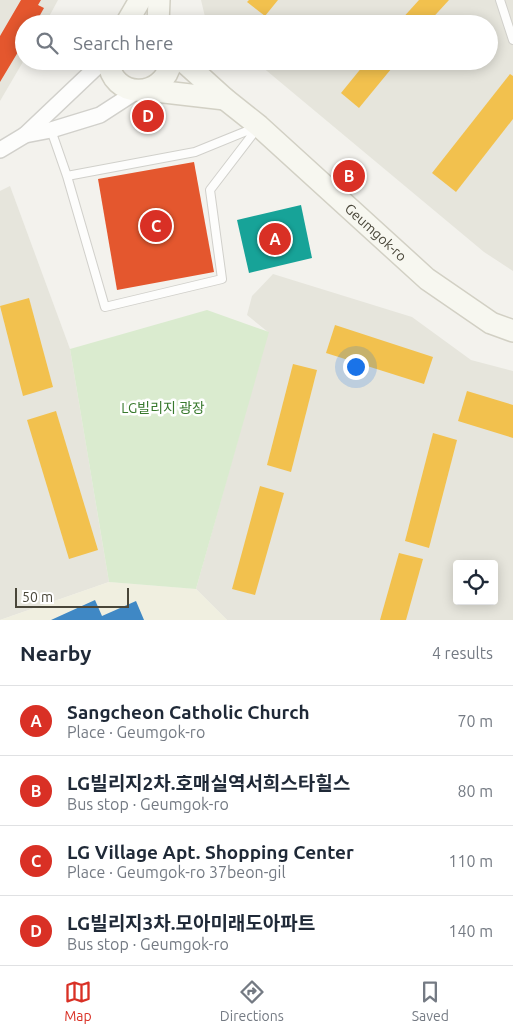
<!DOCTYPE html>
<meta charset="utf-8">
<style>
:root{--surface:#fff;--page:#f2f2f3;--text:#1f2937;--muted:#747a83;--line:#e0e1e3;--accent:#d93025}
body{margin:0;font-family:Ubuntu,"Noto Sans KR",sans-serif;background:var(--page);color:var(--text)}
.controls{position:absolute;right:15px;bottom:15px;display:grid;overflow:hidden;border-radius:5px;box-shadow:0 2px 12px #0003}
.controls button{width:45px;height:45px;display:grid;place-items:center;padding:0;border:0;border-bottom:1px solid var(--line);background:var(--surface);color:var(--text);font:25px sans-serif}
.scale{position:absolute;left:15px;bottom:12px;width:114px;box-sizing:border-box;padding-left:5px;border:2px solid #494639;border-top:0;font-size:14px;line-height:18px;white-space:nowrap;color:#494639;-webkit-text-stroke:4px #fff;paint-order:stroke}
.you{position:absolute;left:355px;top:366px;width:18px;height:18px;margin:-12px;border:4px solid #fff;border-radius:50%;background:#1a73e8;box-shadow:0 0 0 8px #1a73e833}
.badge{display:grid;place-items:center;width:32px;height:32px;border-radius:50%;background:var(--accent);color:#fff;font-size:16px;font-weight:700}
.pin{position:absolute;translate:-50% -50%;border:2px solid #fff;box-shadow:0 1px 5px #0006}
.list{margin:0;padding:0;list-style:none}
h2{display:flex;justify-content:space-between;align-items:center;height:65px;margin:0;padding:0 20px;font-size:21px}
h2 small{font-size:16px;font-weight:400;color:var(--muted)}
.list li{display:grid;grid-template-columns:32px 1fr auto;gap:15px;align-items:center;box-sizing:border-box;height:70px;padding:0 20px;border-top:1px solid var(--line)}
.list b{display:block;font-size:19px;white-space:nowrap}
.list p{margin:0;font-size:16px;white-space:nowrap;color:var(--muted)}
.list em{font-size:16px;font-style:normal;color:var(--muted)}
.icon{flex:none;width:28px;height:28px;fill:none;stroke:currentColor;stroke-width:2;stroke-linecap:round;stroke-linejoin:round}
.map{position:relative;flex:none;width:513px;height:620px;overflow:hidden}
.search{position:absolute;background:var(--surface);box-shadow:0 2px 12px #0003;left:15px;right:15px;top:15px;height:55px;display:flex;align-items:center;gap:12px;box-sizing:border-box;padding:0 18px;border-radius:28px;color:var(--muted);font-size:19px}
.sheet{height:345px;background:var(--surface)}
nav{display:flex;justify-content:space-around;align-items:center;box-sizing:border-box;height:70px;border-top:1px solid var(--line);background:var(--surface);font-size:14px;color:var(--muted)}
nav a{display:grid;justify-items:center;gap:2px}
nav .on{color:var(--accent)}
.map>svg:first-child{display:block}
.residential{fill:#e6e5dc;fill-rule:evenodd}
.education{fill:#f0efe0}
.green{fill:#daebcf}
.homes{fill:#f2c14e}
.shops{fill:#e4572e}
.schools{fill:#3f88c5}
.public{fill:#17a398}
.lines{fill:none;stroke-linecap:round;stroke-linejoin:round}
.service-casing{stroke:#d1d0cb;stroke-width:10}
.minor-casing{stroke:#d1d0cb;stroke-width:18}
.secondary-casing{stroke:#d2d0c4;stroke-width:24}
.service{stroke:#fdfdfc;stroke-width:8}
.minor{stroke:#fdfdfc;stroke-width:15}
.secondary{stroke:#f7f7f0;stroke-width:21}
.labels{text-anchor:middle;dominant-baseline:central;stroke-width:5;stroke-linejoin:round;paint-order:stroke}
.street-label{font-size:14px;fill:#494639;stroke:#fff}
.park-label{font-size:14px;fill:#39792e;stroke:#fff}
</style>
<div class="map">
<svg width="513" height="620" viewBox="0 0 513 620">
<rect width="100%" height="100%" fill="#f3f2ed"/>
<!-- residential -->
<g class="residential">
<polygon points="0,0 58,0 45,24 24,24 24,60 0,101"/>
<polygon points="201,0 513,0 513,271 484,252 255,61 489,61 489,24 210,24 206,21"/>
<polygon points="10,186 70,349 109,582 0,620 0,191"/>
<path d="M273 274 412 317 471 360 513 371V620H227L196 589 268 332 247 315 252 296ZM457 564H494V601H457Z"/>
</g>
<!-- education -->
<polygon class="education" points="109,582 196,589 227,620 0,620"/>
<!-- green -->
<polygon class="green" points="207,310 269,332 196,589 109,582 70,349"/>
<!-- homes -->
<g class="homes">
<polygon points="249,0 278,0 265,16 247,2"/>
<polygon points="419,0 449,0 427,24 404,24 400,21"/>
<polygon points="367,61 394,61 396,63 359,108 341,93"/>
<polygon points="510,74 513,76 513,119 456,192 432,173"/>
<polygon points="29,298 53,387 23,396 0,306"/>
<polygon points="335,325 433,357 424,384 326,353"/>
<polygon points="293,364 317,370 291,472 267,465"/>
<polygon points="467,391 513,405 513,438 458,421"/>
<polygon points="56,411 98,550 69,559 27,420"/>
<polygon points="433,433 457,440 429,548 405,541"/>
<polygon points="260,486 284,493 255,595 232,589"/>
<polygon points="399,553 423,559 406,620 380,620"/>
</g>
<!-- shops -->
<g class="shops">
<polygon points="21,0 41,0 38,5 44,8 35,24 24,24 24,42 0,82 0,36"/>
<polygon points="194,162 214,272 117,290 98,179"/>
</g>
<!-- schools -->
<polygon class="schools" points="95,600 102,616 136,601 144,620 51,620"/>
<!-- public -->
<polygon class="public" points="301,205 312,258 249,273 237,220"/>
<g class="lines">
<!-- service casing -->
<g class="service-casing">
<g id="service">
<polyline points="500,0 513,40"/>
<polyline points="51,130 67,176 105,307 222,279 210,190 259,126 195,152 67,176"/>
</g>
</g>
<!-- minor casing -->
<g class="minor-casing">
<g id="minor">
<polyline points="25,135 103,61"/>
<polyline points="0,150 25,135 51,130 100,115 137,91"/>
</g>
</g>
<!-- secondary casing -->
<g class="secondary-casing">
<g id="secondary">
<polyline points="126,24 140,0"/>
<polyline points="158,24 159,0"/>
<path d="M109 61C110 98 164 102 171 61"/>
<path id="s1" d="M183 61 225 99 259 126 427 279 491 323 513 331"/>
<polyline points="147,90 225,99"/>
</g>
</g>
<!-- service -->
<use href="#service" class="service"/>
<!-- minor -->
<use href="#minor" class="minor"/>
<!-- secondary -->
<use href="#secondary" class="secondary"/>
</g>
<g class="labels">
<!-- street labels -->
<g class="street-label">
<text stroke="none"><textPath href="#s1" startOffset="258">Geumgok-ro</textPath></text>
</g>
<!-- park labels -->
<g class="park-label">
<text x="163" y="408">LG빌리지 광장</text>
</g>
</g>
</svg>
<div class="controls">
<button><svg class="icon" aria-label="locate" viewBox="0 0 24 24"><circle cx="12" cy="12" r="6"/><path d="M12 2v4M12 18v4M2 12h4M18 12h4"/></svg></button>
</div>
<div class="scale">50 m</div>
<div class="you"></div>
<div class="pin badge" style="left:275px;top:239px">A</div>
<div class="pin badge" style="left:349px;top:176px">B</div>
<div class="pin badge" style="left:156px;top:226px">C</div>
<div class="pin badge" style="left:148px;top:116px">D</div>
<div class="search"><svg class="icon" aria-label="search" viewBox="0 0 24 24"><circle cx="10" cy="10" r="6"/><path d="M15 15l6 6"/></svg>Search here</div>
</div>
<section class="sheet">
<h2>Nearby<small>4 results</small></h2>
<ul class="list">
<li><span class="badge">A</span><div><b>Sangcheon Catholic Church</b><p>Place · Geumgok-ro</p></div><em>70 m</em></li>
<li><span class="badge">B</span><div><b>LG빌리지2차.호매실역서희스타힐스</b><p>Bus stop · Geumgok-ro</p></div><em>80 m</em></li>
<li><span class="badge">C</span><div><b>LG Village Apt. Shopping Center</b><p>Place · Geumgok-ro 37beon-gil</p></div><em>110 m</em></li>
<li><span class="badge">D</span><div><b>LG빌리지3차.모아미래도아파트</b><p>Bus stop · Geumgok-ro</p></div><em>140 m</em></li>
</ul>
</section>
<nav>
<a class="on"><svg class="icon" aria-label="map" viewBox="0 0 24 24"><path d="M3 6l6-2 6 2 6-2v14l-6 2-6-2-6 2zM9 4v14M15 6v14"/></svg>Map</a>
<a><svg class="icon" aria-label="directions" viewBox="0 0 24 24"><path d="M12 3l9 9-9 9-9-9zM9 14v-3h6M13 9l2 2-2 2"/></svg>Directions</a>
<a><svg class="icon" aria-label="saved" viewBox="0 0 24 24"><path d="M7 4h10v16l-5-4-5 4z"/></svg>Saved</a>
</nav>
